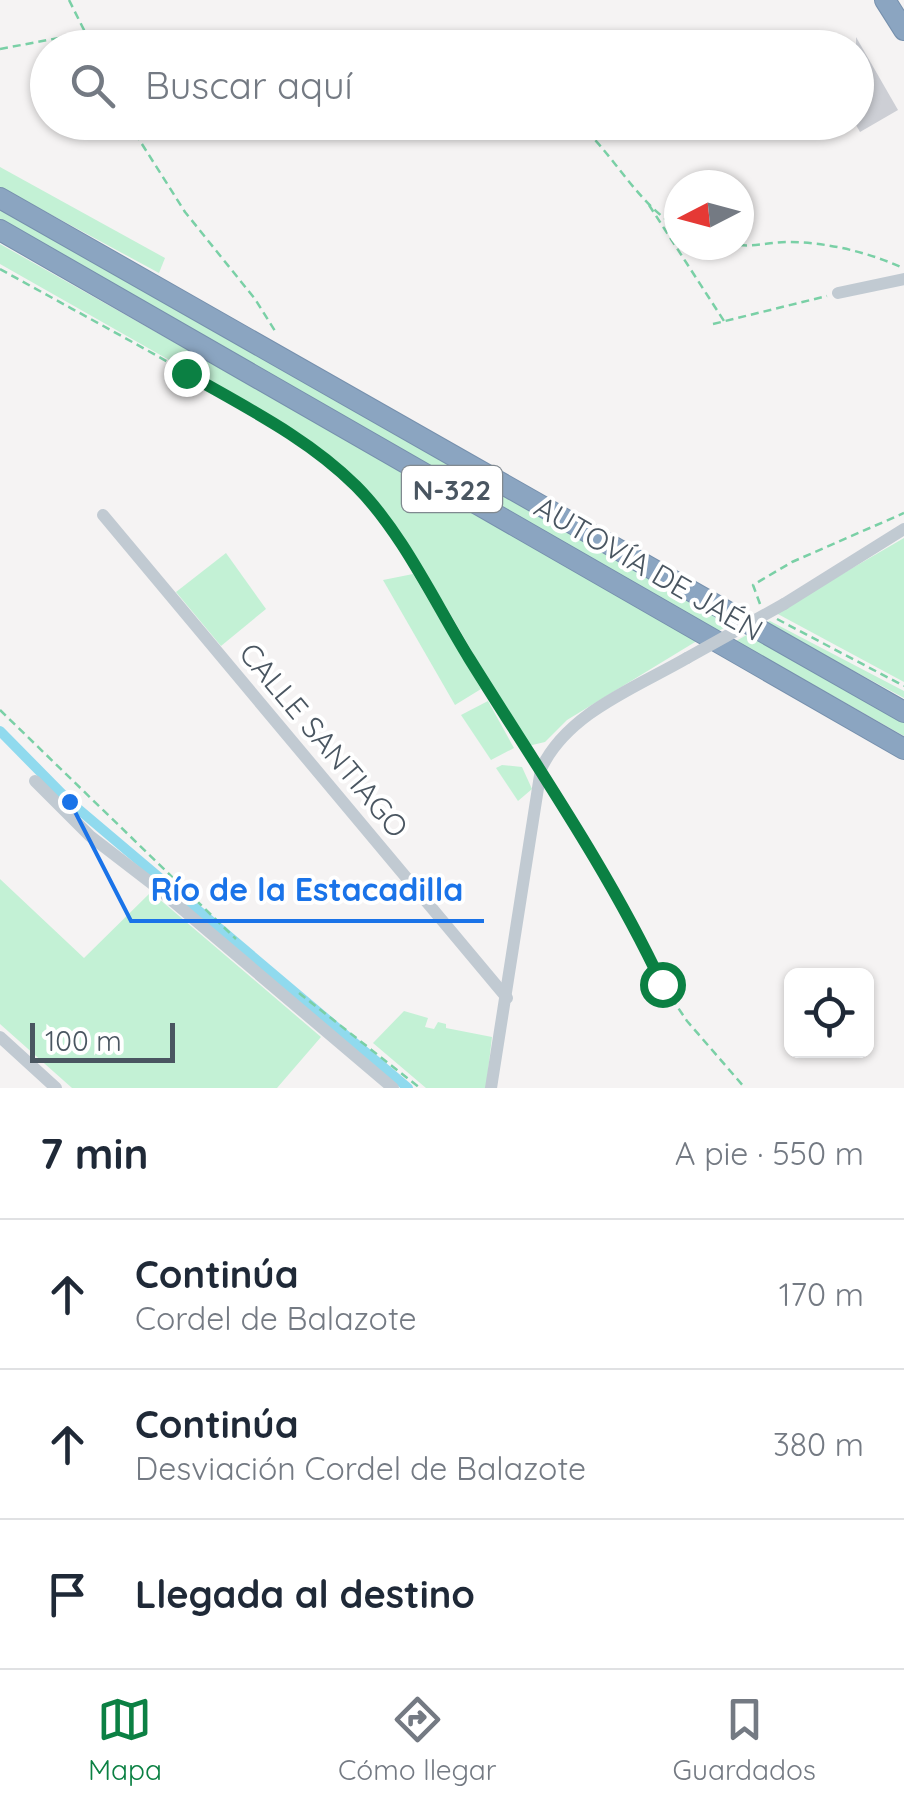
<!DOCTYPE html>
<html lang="es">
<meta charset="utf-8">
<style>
:root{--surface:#fff;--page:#f6f6f7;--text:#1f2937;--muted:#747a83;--line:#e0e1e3;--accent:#0b8043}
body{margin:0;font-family:Quicksand,sans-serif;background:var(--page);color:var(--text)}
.controls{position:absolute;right:30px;bottom:30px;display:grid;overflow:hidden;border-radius:15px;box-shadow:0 2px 8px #0004}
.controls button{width:90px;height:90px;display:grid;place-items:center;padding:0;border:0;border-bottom:2px solid var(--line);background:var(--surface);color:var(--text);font:50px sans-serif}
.compass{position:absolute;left:664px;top:170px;width:90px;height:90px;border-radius:50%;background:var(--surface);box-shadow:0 2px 8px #0004;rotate:264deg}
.scale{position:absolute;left:30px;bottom:25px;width:145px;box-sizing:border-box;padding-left:10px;border:5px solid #4a5661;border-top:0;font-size:28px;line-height:35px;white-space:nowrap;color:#4a5661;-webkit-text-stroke:8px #fff;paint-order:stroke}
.stop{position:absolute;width:30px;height:30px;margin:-22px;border:8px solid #0b8043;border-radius:50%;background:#fff}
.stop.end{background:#0b8043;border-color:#fff;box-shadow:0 2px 10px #0008}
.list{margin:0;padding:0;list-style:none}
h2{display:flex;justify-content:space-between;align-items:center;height:130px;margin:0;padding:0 40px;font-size:42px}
h2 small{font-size:32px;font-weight:400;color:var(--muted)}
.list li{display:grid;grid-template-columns:65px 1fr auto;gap:30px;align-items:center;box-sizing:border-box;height:150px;padding:0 40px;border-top:2px solid var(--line)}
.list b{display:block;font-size:38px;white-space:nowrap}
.list p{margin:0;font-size:32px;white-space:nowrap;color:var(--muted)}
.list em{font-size:32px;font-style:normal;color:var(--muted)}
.icon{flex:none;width:55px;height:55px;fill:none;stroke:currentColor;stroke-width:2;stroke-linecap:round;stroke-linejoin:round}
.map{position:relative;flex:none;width:904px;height:1088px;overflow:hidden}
.search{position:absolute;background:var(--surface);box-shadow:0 2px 8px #0004;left:30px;right:30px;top:30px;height:110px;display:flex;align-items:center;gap:25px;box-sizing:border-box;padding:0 35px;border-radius:55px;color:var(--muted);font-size:38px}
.sheet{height:580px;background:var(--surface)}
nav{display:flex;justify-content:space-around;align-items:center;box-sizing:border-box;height:140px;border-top:2px solid var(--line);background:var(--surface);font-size:28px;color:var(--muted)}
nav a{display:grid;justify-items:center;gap:5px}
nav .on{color:var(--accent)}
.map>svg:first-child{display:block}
.green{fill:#c3f1d5}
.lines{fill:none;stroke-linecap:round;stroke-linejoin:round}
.canal{stroke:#90daee;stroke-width:10}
.building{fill:#cdcfd5}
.highway-casing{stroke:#7690ad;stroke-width:22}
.path{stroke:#7ad0a6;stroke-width:2.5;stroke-dasharray:8 5;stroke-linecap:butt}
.minor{stroke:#c1cad2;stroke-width:12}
.highway{stroke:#8ba5c1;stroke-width:20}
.minor-bridge{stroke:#c1cad2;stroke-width:12}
.route{stroke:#0b8043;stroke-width:12}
.labels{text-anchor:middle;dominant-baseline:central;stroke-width:8;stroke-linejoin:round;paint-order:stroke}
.shield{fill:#fff;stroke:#808990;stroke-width:2.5}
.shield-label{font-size:28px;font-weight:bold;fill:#4a5661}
.street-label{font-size:30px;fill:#4a5661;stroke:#fff}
.leader{fill:none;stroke:#1a73e8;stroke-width:4}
.callout-dot{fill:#1a73e8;stroke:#fff;stroke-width:4}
.callout-label{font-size:32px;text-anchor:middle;font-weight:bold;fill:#1a73e8;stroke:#fff;stroke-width:8;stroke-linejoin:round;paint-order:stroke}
</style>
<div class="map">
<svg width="904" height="1088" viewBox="0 0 904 1088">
<rect width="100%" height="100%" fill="#f5f3f3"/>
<!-- green -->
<g class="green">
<polygon points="0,167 165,258 159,273 0,187"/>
<polygon points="0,205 734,622 717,632 0,223"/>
<path d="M0 244 700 639 567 720 545 742 528 746C509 719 493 689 477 660 428 574 380 492 298 433L0 264Z"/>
<polygon points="904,538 904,682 776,613 787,606"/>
<polygon points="226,553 266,609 221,646 176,592"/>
<polygon points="413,574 481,689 455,705 383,580"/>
<polygon points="770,621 904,691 904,698 765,623"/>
<polygon points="752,632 904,718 904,736 736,641"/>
<polygon points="488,701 514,748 491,760 461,715"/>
<polygon points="502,765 522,767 532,789 518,801 496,768"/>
<polygon points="0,879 84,958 151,892 321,1037 277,1088 72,1088 0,1024"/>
<polygon points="404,1011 428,1018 425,1027 434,1029 438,1022 446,1024 446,1028 492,1037 486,1088 426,1088 373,1043"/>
</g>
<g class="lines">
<!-- canal -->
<polyline class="canal" points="0,731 70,802 408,1088"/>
</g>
<!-- building -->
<polygon class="building" points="856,37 898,110 860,132 856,125"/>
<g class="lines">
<!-- highway casing -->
<g class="highway-casing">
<g id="highway">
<polyline points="885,0 904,30"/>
<polyline points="0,198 904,712"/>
<polyline points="0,230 904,749"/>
</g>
</g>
<!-- path -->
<g class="path">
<polyline points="69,0 93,48"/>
<path d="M366 48C404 40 453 29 488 48"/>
<polyline points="0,49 85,33 163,48"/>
<polyline points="128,122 185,212 255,299 275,331"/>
<path d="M577 122C614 154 637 204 679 228"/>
<polyline points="649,205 724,321"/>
<polyline points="676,245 679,232"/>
<path d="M739 245C755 247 770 242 787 242 826 242 868 252 903 268"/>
<path d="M0 269C70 308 141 346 210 386 273 424 335 457 381 517L534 760"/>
<polyline points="713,324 827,296"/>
<polyline points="760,604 753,585 792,562 904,513"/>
<polyline points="777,619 904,686"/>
<polyline points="0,710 236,939"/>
<polyline points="550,783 614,889 662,984 687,1021 745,1088"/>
<polyline points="299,993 420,1088"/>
</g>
<!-- minor -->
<g class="minor">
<polyline points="838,293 904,279"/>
<polyline points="103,515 507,998"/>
<polyline points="784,604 904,529"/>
<polyline points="35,781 90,836 155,886 393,1088"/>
<polyline points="0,1037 56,1088"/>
<path d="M491 1088 541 769C567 713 635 688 687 658"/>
</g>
<!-- highway -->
<use href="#highway" class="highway"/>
<!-- minor-bridge -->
<polyline class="minor-bridge" points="687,658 784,604"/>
</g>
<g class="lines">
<!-- route -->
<path class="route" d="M186 373C245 407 308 438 356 486 402 532 435 603 469 658 536 766 608 869 662 984"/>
</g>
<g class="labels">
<!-- shield labels -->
<rect class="shield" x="402" y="466" width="100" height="46" rx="8"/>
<g class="shield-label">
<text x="452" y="489">N-322</text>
</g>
<!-- street labels -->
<g class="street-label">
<text transform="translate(649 568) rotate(30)">AUTOVÍA DE JAÉN</text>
<text transform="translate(324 740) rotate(50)">CALLE SANTIAGO</text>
</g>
</g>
<!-- callouts -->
<path class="leader" d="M70 802L131 921H484"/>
<circle class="callout-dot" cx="70" cy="802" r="10"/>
<g class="callout-label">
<text x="307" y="901">Río de la Estacadilla</text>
</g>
</svg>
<div class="controls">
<button><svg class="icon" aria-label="locate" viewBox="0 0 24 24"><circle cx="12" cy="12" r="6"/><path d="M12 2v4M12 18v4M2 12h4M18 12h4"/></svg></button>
</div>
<svg class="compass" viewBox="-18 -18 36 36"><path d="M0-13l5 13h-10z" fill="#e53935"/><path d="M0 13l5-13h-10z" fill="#747a83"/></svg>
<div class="scale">100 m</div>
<div class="stop" style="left:662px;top:984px"></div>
<div class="stop end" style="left:186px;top:373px"></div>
<div class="search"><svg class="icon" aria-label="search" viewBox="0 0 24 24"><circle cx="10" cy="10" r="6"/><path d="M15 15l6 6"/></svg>Buscar aquí</div>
</div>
<section class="sheet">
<h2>7 min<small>A pie · 550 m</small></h2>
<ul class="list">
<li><svg class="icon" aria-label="ahead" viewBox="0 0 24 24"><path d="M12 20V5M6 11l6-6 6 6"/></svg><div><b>Continúa</b><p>Cordel de Balazote</p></div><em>170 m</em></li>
<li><svg class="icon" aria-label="ahead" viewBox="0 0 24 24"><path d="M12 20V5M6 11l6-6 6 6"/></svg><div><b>Continúa</b><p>Desviación Cordel de Balazote</p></div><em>380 m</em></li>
<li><svg class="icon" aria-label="arrive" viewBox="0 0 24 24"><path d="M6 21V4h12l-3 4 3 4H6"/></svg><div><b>Llegada al destino</b></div></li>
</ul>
</section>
<nav>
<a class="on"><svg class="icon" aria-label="map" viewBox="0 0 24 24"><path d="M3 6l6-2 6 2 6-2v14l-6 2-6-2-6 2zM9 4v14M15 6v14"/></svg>Mapa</a>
<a><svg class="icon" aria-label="directions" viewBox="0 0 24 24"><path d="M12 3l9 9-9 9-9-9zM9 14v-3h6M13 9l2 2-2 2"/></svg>Cómo llegar</a>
<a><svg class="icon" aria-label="saved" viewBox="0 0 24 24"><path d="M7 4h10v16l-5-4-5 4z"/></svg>Guardados</a>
</nav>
